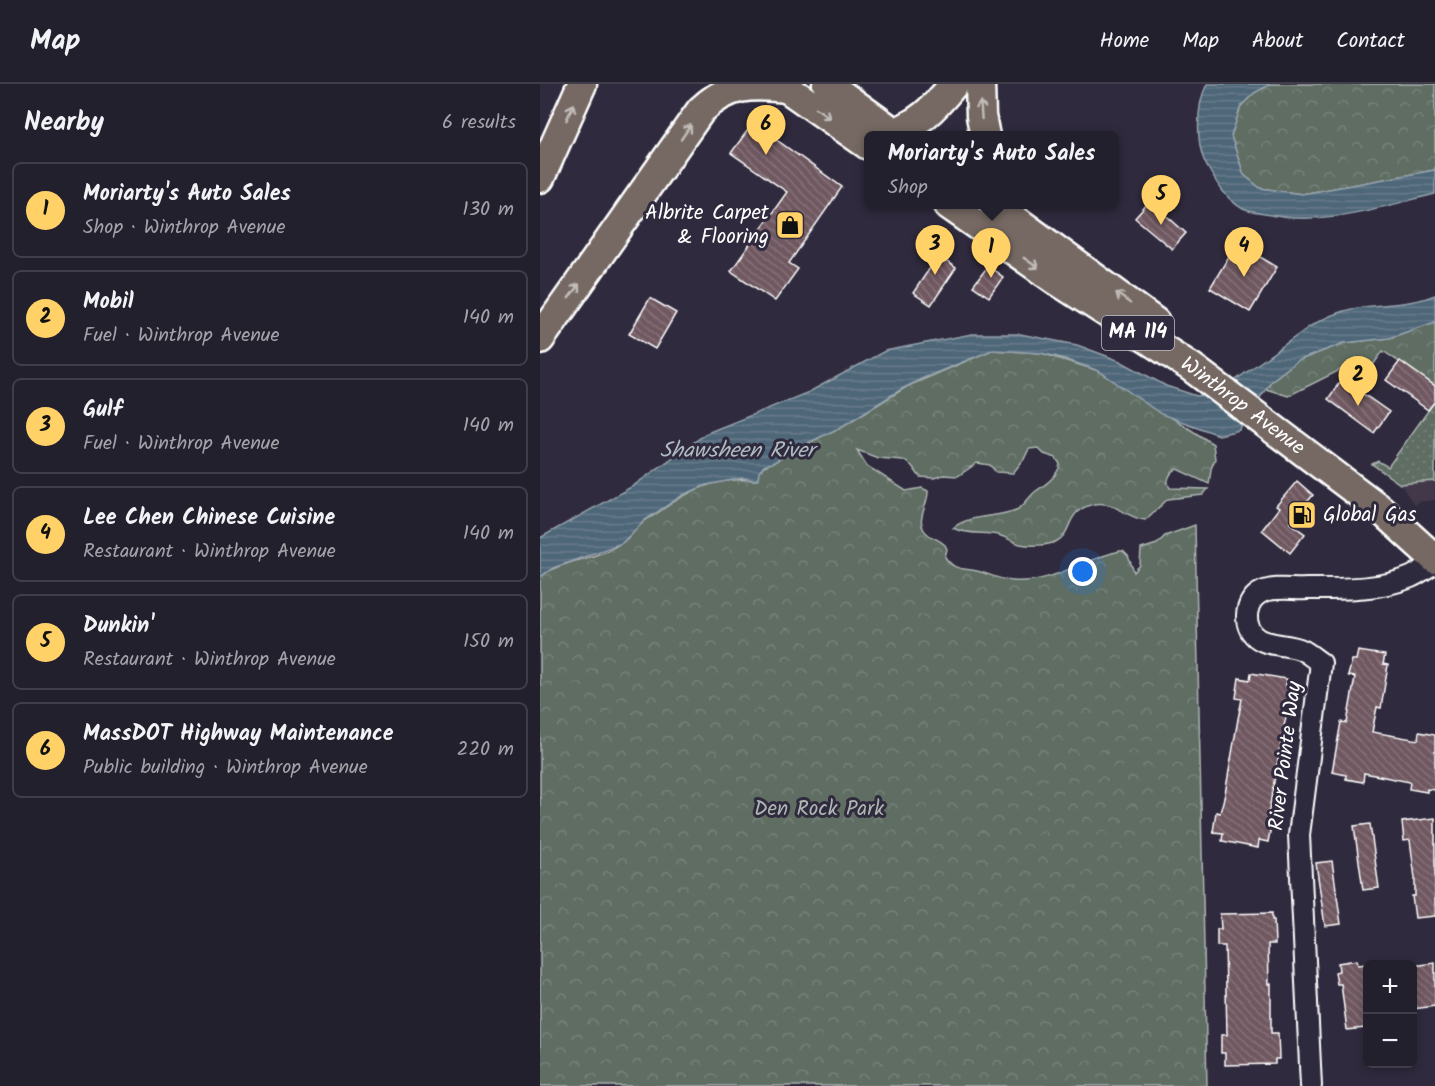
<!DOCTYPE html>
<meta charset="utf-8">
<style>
:root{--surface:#23202e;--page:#2b2836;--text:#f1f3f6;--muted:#a3a3aa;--line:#403e4a;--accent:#ffd166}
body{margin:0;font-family:Kalam,sans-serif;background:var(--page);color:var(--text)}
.controls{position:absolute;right:18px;bottom:18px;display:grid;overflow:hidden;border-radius:9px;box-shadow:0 3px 9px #0003}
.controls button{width:54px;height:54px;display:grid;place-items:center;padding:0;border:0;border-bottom:2px solid var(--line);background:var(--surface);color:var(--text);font:30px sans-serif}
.you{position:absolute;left:543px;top:488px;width:21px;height:21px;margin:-15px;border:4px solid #fff;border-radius:50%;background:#1a73e8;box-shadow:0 0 0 9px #1a73e833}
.badge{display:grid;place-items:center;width:39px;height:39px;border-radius:50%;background:var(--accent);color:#111;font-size:20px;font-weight:700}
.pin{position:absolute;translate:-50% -50px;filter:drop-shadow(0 2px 3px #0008)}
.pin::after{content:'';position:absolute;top:32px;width:21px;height:18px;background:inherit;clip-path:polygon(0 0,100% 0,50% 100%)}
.popup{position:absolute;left:324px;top:47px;width:255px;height:78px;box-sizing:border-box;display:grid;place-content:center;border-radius:9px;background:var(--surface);filter:drop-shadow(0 2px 4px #0005);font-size:20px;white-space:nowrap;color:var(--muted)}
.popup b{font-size:22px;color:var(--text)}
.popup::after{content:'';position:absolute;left:50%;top:100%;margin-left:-12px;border:12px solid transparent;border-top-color:var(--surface)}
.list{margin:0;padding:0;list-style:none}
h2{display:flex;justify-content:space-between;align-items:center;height:78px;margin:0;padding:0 24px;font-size:26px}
h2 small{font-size:20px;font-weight:400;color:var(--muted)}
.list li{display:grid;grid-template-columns:39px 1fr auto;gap:18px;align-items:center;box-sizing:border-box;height:96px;margin:0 12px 12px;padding:0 12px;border:2px solid var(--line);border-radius:9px}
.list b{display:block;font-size:22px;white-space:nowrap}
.list p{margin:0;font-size:20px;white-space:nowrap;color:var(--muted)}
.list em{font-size:20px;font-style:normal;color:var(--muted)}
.map{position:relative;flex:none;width:895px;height:1002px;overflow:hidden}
header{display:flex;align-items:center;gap:36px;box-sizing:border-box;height:84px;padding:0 30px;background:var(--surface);border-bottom:2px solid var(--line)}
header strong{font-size:28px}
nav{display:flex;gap:33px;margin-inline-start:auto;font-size:21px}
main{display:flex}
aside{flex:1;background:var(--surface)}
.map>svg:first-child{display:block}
.built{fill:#423848}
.grass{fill:url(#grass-dots);stroke:#aeb6b2;stroke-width:1.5}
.forest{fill:url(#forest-crowns);stroke:#aeb6b2;stroke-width:1.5}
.water{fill:url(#water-rules);stroke:#95a3ae;stroke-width:1.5}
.building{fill:url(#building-back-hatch);stroke:#fff;stroke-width:1.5}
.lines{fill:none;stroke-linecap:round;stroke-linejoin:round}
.minor-casing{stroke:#fff;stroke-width:24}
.highway-casing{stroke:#fff;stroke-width:33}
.minor{stroke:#2f2a3d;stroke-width:20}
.highway{stroke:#766964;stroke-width:28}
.oneway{stroke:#c1bcb9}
.labels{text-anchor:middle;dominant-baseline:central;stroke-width:6;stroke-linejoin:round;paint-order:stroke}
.shield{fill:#2f2a3d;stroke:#c1bfc5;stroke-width:1.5}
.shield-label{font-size:20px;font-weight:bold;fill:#fff}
.poi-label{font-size:21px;fill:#fff;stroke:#2f2a3d;text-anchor:end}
.street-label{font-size:21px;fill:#fff;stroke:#2f2a3d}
.park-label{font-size:21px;fill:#aeb6b2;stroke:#2f2a3d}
.water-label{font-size:22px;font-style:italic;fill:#afbac2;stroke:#2f2a3d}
</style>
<header>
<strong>Map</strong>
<nav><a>Home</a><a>Map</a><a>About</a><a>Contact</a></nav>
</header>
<main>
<aside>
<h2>Nearby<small>6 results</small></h2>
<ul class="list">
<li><span class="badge">1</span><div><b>Moriarty's Auto Sales</b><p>Shop · Winthrop Avenue</p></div><em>130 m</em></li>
<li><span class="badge">2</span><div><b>Mobil</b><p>Fuel · Winthrop Avenue</p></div><em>140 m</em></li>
<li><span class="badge">3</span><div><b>Gulf</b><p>Fuel · Winthrop Avenue</p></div><em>140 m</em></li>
<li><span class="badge">4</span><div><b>Lee Chen Chinese Cuisine</b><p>Restaurant · Winthrop Avenue</p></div><em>140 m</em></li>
<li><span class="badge">5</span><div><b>Dunkin'</b><p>Restaurant · Winthrop Avenue</p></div><em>150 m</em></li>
<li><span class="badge">6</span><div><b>MassDOT Highway Maintenance</b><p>Public building · Winthrop Avenue</p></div><em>220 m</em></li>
</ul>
</aside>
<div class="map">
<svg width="895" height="1002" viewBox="0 0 895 1002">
<defs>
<pattern id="grass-dots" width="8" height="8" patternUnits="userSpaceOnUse" patternTransform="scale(1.5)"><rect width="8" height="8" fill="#5e6d64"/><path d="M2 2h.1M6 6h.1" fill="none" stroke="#76837b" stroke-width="1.8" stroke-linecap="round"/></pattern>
<pattern id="forest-crowns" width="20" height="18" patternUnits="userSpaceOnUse" patternTransform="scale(1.5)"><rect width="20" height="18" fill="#5e6d64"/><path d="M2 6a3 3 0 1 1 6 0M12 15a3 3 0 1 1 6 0" fill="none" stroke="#76837b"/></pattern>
<pattern id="water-rules" width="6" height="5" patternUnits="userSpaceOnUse" patternTransform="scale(1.5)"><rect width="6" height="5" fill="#4e6678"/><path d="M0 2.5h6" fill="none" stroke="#697d8c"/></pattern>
<pattern id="building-back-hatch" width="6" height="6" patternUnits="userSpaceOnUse" patternTransform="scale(1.5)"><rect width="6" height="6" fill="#705861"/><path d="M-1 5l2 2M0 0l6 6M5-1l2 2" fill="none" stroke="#857179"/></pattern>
</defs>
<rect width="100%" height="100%" fill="#2f2a3d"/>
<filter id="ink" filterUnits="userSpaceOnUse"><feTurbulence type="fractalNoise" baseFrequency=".0167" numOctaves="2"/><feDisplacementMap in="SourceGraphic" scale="12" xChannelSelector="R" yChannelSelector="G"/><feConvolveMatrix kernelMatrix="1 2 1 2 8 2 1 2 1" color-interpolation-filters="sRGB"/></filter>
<g filter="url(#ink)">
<!-- built -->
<polygon class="built" points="895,397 895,416 878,418 875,422 860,400"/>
<!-- grass -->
<polygon class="grass" points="895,317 895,397 860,400 832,380 838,377 848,383"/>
<!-- forest -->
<g class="forest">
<polygon points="731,0 895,0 895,86 762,110 720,104 704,91 691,52 701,22 714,9"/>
<polygon points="895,238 895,302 843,267 833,281 822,275 748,312 726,305 731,297 757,277 804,259 849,254"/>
<path d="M452 266 501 269 559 287 673 360 675 375 671 385 669 400 637 385C630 388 625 397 630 404L668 405 663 411 628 415 605 436C585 434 575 416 554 420 524 427 534 448 517 457 509 462 489 462 480 460 473 458 466 453 458 451 444 448 426 451 413 444 429 430 457 434 476 426 485 422 488 413 496 407 506 400 518 392 520 380L516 374 504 370 498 364 489 365 484 375 473 389 456 388 450 381 437 379 418 392 403 391 394 394 380 393 372 382 363 376 338 374 317 366 327 382 366 407 382 404 388 407C389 421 372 439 389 451 395 455 400 456 405 461L407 465 405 473C414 487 423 484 437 487 449 490 460 496 473 497 512 500 543 475 580 467H583L588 472 594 488 600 481 601 465 617 460 625 452 655 441 667 1002H0V493C23 475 52 477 76 462 88 456 95 447 103 438 108 434 114 432 119 428 150 405 177 393 217 396L219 386 224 382 234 378 268 359 301 343 368 302Z"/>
</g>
<!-- water -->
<g class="water">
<path d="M667 0H731L714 9 701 22 691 52 704 91 720 104 762 110 895 86V110C840 123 782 143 725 130 718 129 709 128 703 125 686 115 677 100 668 84 655 63 656 21 667 0Z"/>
<path d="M895 211V238L849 254 804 259 757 277 731 297 699 346 679 351 621 330 559 287 522 274 501 269 452 266 381 295 360 306 301 343 268 359 234 378 224 382 219 388 218 395 214 396 203 394 166 401 143 411 105 436 82 459 13 484 0 493V454L93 402 167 349 269 308 345 267 432 250H480L537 261 580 277 626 302 657 312 679 308 769 243C782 235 797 228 812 225 840 219 869 222 895 211Z"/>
</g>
<!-- building -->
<g class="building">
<polygon points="213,39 302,103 249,179 258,185 235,217 191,187 247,108 191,69"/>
<polygon points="610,117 646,149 632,165 595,134"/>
<polygon points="697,159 737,183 710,228 670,204"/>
<polygon points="398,172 416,184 391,221 373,209"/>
<polygon points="448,182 463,193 449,213 433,202"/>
<polygon points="110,214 136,229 115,265 89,250"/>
<polygon points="860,277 895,302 895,317 888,326 846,296"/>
<polygon points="802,295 849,328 834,349 788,315"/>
<polygon points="757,397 773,411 750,439 765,450 750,469 722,446 739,424 736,422"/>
<polygon points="818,567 845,571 843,580 848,581 841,624 837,623 832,648 878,656 879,648 895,651 895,706 887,705 887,708 869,705 870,698 824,689 823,698 806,695 806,691 792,688 801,638 807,639 815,593 808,592 812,576 816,576"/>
<polygon points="711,589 747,595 746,602 757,604 753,625 748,624 744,642 727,737 732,737 728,758 719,756 718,764 682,757 683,749 673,748 676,728 680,729 685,710 698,635 702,615 696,614 699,594 710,596"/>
<polygon points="895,734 895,832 875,834 872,812 875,812 875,794 870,756 864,757 862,738"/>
<polygon points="830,740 839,804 823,806 814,742"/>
<polygon points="792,777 801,840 785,842 776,779"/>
<polygon points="732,829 732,836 734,836 735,860 728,860 729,900 731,900 731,949 738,949 739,975 735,975 735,980 685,981 685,969 681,969 681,951 687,951 685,862 677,862 677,845 681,845 680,830"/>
<polygon points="817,876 818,881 828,880 828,935 825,936 825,944 807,946 801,900 797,900 795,888 799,887 798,879"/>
<polygon points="895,879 895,922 873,925 873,882"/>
</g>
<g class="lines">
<!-- minor casing -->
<g class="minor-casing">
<path id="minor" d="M771 1002 759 751 781 579C775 575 768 569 762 566 747 559 725 563 714 551 702 538 706 515 722 508 736 502 752 506 767 505 801 505 840 506 871 493 880 489 887 483 895 479"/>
</g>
<!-- highway casing -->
<g class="highway-casing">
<g id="highway">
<polyline points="241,0 328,61"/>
<polyline points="287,0 359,52"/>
<polyline points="440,0 441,32 445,52"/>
<path d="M345 52C378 41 393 26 414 0"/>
<polyline points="0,94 42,0"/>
<path id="s1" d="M409 121 516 196 651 283 840 425 895 475"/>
<polyline points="455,121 615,238"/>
<path d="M0 255 161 26C189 0 210 0 247 4"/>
</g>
</g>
<!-- minor -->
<use href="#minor" class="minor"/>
<!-- highway -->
<use href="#highway" class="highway"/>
</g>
<!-- one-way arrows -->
<defs><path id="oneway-shaft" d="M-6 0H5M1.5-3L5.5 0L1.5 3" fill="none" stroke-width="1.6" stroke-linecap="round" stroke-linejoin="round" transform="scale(1.5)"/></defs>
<g class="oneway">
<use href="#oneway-shaft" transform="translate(441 26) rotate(-94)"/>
<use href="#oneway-shaft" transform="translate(30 28) rotate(-66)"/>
<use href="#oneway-shaft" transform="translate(283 29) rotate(35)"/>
<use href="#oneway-shaft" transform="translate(146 48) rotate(-56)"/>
<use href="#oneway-shaft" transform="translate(491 179) rotate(35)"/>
<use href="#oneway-shaft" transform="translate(34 207) rotate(-54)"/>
<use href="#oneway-shaft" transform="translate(583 214) rotate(-143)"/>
</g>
</g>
<!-- icons -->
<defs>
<g id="shop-square" transform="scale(1.5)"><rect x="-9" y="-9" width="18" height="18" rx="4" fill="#ffd166" stroke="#2f2a3d"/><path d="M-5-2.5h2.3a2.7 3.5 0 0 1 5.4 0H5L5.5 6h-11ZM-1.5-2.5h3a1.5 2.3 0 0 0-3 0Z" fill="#111"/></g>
<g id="fuel-square" transform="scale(1.5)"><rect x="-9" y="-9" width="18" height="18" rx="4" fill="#ffd166" stroke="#2f2a3d"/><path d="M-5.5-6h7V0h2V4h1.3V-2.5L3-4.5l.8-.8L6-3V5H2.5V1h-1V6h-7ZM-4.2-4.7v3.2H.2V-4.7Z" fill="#111"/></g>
</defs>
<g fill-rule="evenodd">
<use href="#shop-square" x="250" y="141"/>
<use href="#fuel-square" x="762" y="431"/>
</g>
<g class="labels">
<!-- shield labels -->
<rect class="shield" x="562" y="232" width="72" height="34" rx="4.5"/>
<g class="shield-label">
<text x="598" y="249">MA 114</text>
</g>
<!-- poi labels -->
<g class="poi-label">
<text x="229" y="129">Albrite Carpet<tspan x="229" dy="24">&amp; Flooring</tspan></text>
<text x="783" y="431" text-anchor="start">Global Gas</text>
</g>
<!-- street labels -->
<g class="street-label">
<text stroke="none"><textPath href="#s1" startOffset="356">Winthrop Avenue</textPath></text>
<text transform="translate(746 672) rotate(-83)">River Pointe Way</text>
</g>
<!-- park labels -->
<g class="park-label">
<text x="279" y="725">Den Rock Park</text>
</g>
<!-- water labels -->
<g class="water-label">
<text x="197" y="367">Shawsheen River</text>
</g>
</g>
</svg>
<div class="controls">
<button>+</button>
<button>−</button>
</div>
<div class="you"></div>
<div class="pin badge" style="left:451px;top:194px">1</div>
<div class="popup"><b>Moriarty's Auto Sales</b>Shop</div>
<div class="pin badge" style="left:818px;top:322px">2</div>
<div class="pin badge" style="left:395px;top:191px">3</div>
<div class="pin badge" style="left:704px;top:193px">4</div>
<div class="pin badge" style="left:621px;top:141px">5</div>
<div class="pin badge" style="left:226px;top:71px">6</div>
</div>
</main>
